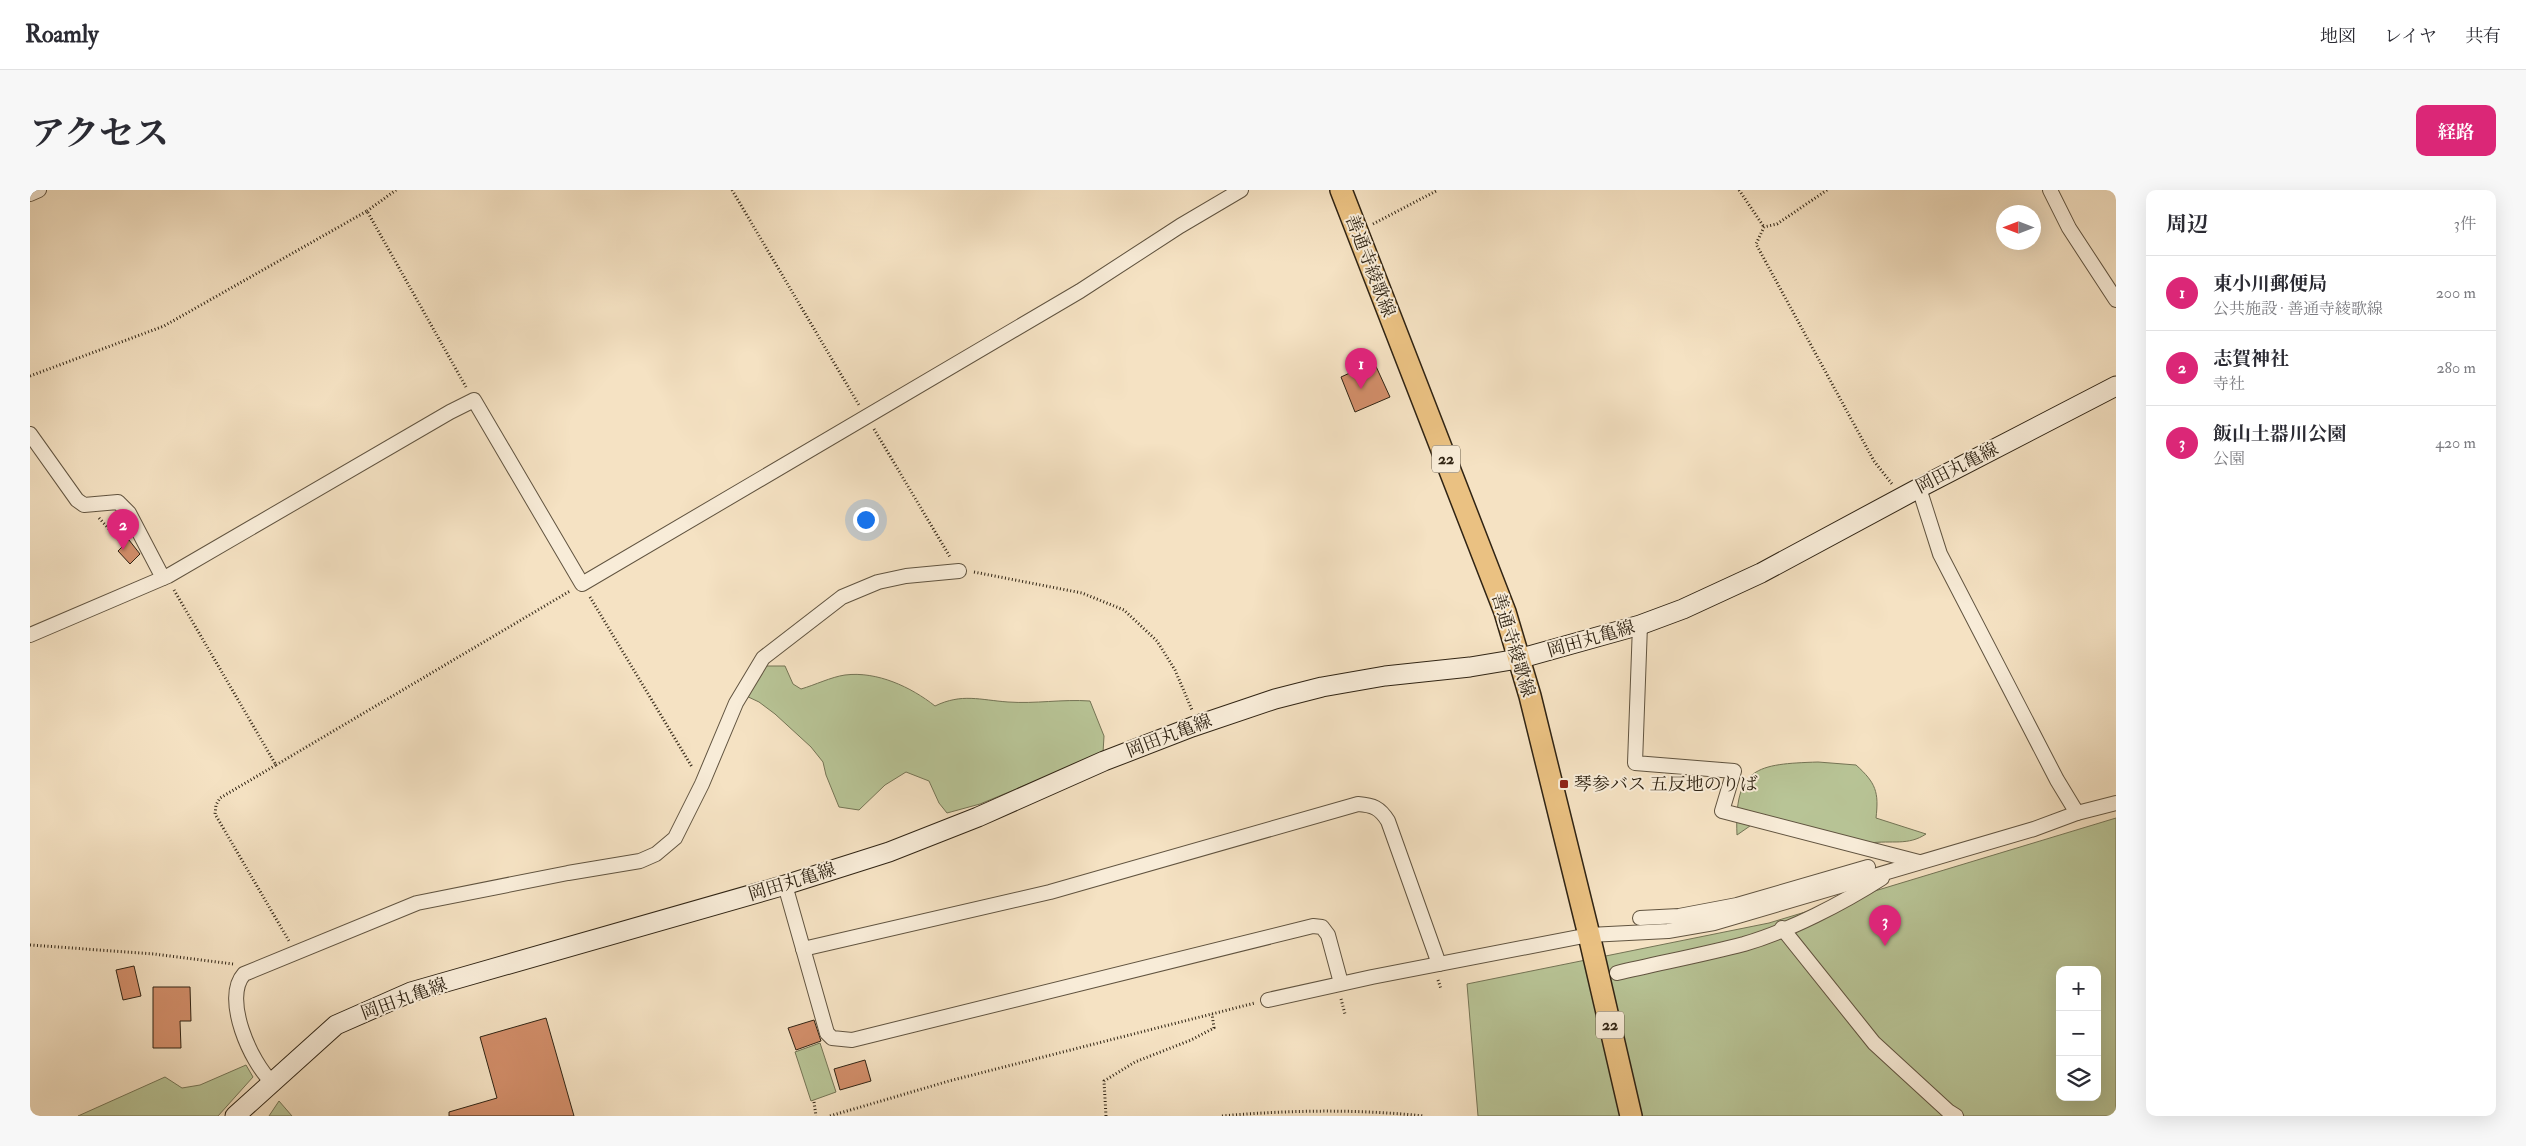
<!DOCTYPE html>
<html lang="ja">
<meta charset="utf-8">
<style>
:root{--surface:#fff;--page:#f7f7f7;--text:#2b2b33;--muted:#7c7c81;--line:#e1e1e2;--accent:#db2777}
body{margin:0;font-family:"IM FELL Double Pica","Noto Serif JP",serif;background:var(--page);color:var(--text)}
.controls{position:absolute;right:15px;bottom:15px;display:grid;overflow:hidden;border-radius:10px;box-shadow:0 5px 20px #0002}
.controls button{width:45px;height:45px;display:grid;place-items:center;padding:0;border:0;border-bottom:1px solid var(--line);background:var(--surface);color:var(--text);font:25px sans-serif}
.compass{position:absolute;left:1966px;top:15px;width:45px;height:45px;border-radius:50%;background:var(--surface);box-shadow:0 5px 20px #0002;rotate:270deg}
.you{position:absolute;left:835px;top:329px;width:18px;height:18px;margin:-12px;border:4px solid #fff;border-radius:50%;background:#1a73e8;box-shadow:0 0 0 8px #1a73e833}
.badge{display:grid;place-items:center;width:32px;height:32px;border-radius:50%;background:var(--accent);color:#fff;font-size:16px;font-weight:700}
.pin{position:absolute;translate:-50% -41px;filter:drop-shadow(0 1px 2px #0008)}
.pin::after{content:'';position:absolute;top:26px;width:18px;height:15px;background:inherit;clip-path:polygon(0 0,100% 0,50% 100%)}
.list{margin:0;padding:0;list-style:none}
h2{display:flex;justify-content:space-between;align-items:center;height:65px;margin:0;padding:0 20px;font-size:21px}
h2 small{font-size:16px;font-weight:400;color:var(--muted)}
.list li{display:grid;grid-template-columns:32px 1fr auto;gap:15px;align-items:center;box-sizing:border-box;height:75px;padding:0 20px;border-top:1px solid var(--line)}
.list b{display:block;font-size:19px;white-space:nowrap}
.list p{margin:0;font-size:16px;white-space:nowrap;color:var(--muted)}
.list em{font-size:16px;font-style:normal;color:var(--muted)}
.icon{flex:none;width:28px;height:28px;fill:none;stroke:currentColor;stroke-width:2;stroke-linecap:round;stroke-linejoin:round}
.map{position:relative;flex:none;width:2086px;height:926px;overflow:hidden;border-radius:10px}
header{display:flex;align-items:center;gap:30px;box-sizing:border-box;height:70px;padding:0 25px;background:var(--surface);border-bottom:1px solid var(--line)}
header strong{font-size:24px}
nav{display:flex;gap:28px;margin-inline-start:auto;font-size:18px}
.intro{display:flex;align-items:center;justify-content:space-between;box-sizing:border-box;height:120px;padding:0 30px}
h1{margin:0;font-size:35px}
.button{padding:12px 22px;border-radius:10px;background:var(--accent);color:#fff;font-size:18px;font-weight:700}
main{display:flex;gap:30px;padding:0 30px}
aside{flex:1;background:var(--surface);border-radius:10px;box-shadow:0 5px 20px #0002}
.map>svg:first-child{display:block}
.green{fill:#b8c496;stroke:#747455;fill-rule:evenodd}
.building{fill:#d28e6a;stroke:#302414}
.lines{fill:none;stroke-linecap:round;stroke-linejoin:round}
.minor-casing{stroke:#615440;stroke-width:16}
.secondary-casing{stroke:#302414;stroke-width:21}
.primary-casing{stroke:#302414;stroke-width:24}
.path{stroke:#302414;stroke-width:3;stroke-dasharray:1 2.5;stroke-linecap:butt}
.minor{stroke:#f8ecd8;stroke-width:14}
.secondary{stroke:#f8ecd8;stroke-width:19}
.primary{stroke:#eac182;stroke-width:21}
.poi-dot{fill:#8f2418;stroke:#f8ecd8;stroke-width:2}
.labels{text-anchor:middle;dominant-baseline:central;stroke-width:4;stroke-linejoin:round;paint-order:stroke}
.shield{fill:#f8ecd8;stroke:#6c604f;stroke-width:1}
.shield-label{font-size:16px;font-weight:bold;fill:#302414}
.street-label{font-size:18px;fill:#302414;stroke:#f8ecd8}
.poi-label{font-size:18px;fill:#302414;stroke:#f8ecd8;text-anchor:start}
</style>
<header>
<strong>Roamly</strong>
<nav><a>地図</a><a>レイヤ</a><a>共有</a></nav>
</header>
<div class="intro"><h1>アクセス</h1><a class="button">経路</a></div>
<main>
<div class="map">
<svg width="2086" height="926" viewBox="0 0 2086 926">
<rect width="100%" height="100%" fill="#f5e2c3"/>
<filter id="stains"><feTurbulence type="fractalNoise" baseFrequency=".004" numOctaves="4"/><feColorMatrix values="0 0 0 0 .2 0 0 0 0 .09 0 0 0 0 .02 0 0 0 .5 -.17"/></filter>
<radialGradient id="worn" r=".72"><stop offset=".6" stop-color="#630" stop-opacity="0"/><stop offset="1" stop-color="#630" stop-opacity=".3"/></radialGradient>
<!-- green -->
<g class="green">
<path d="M730 476H755L763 494 771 499C785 495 801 487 815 485 847 481 881 497 905 516 932 503 950 510 978 512 1005 514 1032 509 1060 511L1074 546 1073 563 950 614 917 623 909 613 899 591 876 582 855 595 829 620 809 617 796 585 793 572 781 557 745 524 729 512 712 504Z"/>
<path d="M1788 572 1826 575C1846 593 1849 602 1846 628L1896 644C1878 656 1862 650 1840 653L1730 629 1707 645C1704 577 1727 574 1788 572Z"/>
<path d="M2086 628V926H1448L1437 794 1739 733ZM2030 780H2067V907H2030Z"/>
<polygon points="790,853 806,902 781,911 765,862"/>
<polygon points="216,875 223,887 188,926 48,926 135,887 152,898 170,895"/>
<polygon points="249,911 262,926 239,926"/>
</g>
<!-- building -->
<g class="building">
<polygon points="1344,172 1360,207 1325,222 1311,187"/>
<polygon points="99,350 110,364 100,374 88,361"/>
<polygon points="104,776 111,806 93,810 86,780"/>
<polygon points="123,797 160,797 161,831 150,831 151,858 123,858"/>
<polygon points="516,828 544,926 419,926 419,922 467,908 450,847"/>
<polygon points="784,830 791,851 766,860 758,838"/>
<polygon points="835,870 841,891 810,900 804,879"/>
</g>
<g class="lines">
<!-- minor casing -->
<g class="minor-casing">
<g id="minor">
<polyline points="2020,0 2039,38 2086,110"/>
<polyline points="0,4 9,0"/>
<polyline points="0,244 47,310 54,315 88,312 99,323 133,388"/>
<polyline points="1889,298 1910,364 2027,590 2047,623 2086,613"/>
<polyline points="1610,435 1605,573 1704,581 1692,621 1889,672"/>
<polyline points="0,445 138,386 420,222 444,210 552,394 1050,101 1150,36 1211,0"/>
<polyline points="755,695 797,843 802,848 822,850 1283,736 1292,737 1298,745 1311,793"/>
<polyline points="1610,728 1649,726 1707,715 1838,677"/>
<polyline points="1752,738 1844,853 1918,921 1926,926"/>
<path d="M773 759 1020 702 1328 614C1343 615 1350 618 1358 631L1409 774"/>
<path d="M1587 783C1629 773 1672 765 1714 754 1759 741 1813 713 1852 688"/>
<polyline points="1238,810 1342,787 1559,745 1638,741 1684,733 2004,639 2047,623"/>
<path d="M242 892C221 873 192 808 214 784L387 713 538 683 610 671 626 664 645 648 672 594 706 513 733 468 812 407 848 392 876 386 929 381"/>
</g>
</g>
<!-- secondary casing -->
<g class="secondary-casing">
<polyline id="secondary" points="205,926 306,835 381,802 755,695 859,662 948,627 1074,571 1162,537 1245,509 1292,497 1355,486 1440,477 1488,469 1610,435 1653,419 1731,383 1889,298 2086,196"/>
</g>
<!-- primary casing -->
<g class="primary-casing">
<polyline id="primary" points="1311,0 1475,422 1500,506 1559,745 1601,926"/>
</g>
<!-- path -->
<g class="path">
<polyline points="702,0 829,215"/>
<polyline points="1709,0 1734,37"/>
<polyline points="1797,0 1747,34 1734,37 1726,54 1844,271 1862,294"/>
<polyline points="337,21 366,0"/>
<polyline points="1343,34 1408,0"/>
<polyline points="0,186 134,136 337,21 436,197"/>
<polyline points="844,239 920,367"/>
<polyline points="69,328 90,351"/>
<polyline points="944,382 1052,403 1094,420 1127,451 1145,480 1162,520"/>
<polyline points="144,400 246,575 190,608 186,615 185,624 259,751"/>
<polyline points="560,407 662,577"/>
<polyline points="246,575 540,401"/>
<polyline points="0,755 124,764 203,774"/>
<polyline points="1408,790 1411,799"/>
<polyline points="1311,809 1315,824"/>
<polyline points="784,912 786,926"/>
<polyline points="800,926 919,891 1225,813"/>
<polyline points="1076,926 1074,891 1105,872 1161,850 1184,838 1182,824"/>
<path d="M1192 926C1260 920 1326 919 1394 926"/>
</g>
<!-- minor -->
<use href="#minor" class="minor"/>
<!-- secondary -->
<use href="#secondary" class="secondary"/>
<!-- primary -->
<use href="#primary" class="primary"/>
</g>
<!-- markers -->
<rect class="poi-dot" x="1529" y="589" width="10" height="10" rx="2.5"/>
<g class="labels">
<!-- shield labels -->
<g class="shield">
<rect x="1402" y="255.5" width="28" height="27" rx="4"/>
<rect x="1566" y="821.5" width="28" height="27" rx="4"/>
</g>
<g class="shield-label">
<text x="1416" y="269">22</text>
<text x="1580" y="835">22</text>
</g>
<!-- street labels -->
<g class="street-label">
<text transform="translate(1340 76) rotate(69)">善通寺綾歌線</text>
<text transform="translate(1927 278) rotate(-27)">岡田丸亀線</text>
<text transform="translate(1561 449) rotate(-16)">岡田丸亀線</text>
<text transform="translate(1483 455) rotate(73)">善通寺綾歌線</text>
<text transform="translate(1139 546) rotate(-21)">岡田丸亀線</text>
<text transform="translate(762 692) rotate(-17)">岡田丸亀線</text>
<text transform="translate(374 809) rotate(-20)">岡田丸亀線</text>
</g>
<!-- poi labels -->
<g class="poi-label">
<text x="1544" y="594">琴参バス 五反地のりば</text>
</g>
</g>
<rect width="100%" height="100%" filter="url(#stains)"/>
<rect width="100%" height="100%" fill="url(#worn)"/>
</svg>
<div class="controls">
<button>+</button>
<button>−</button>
<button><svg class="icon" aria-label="layers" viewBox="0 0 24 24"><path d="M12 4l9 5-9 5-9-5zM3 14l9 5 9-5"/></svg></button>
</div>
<svg class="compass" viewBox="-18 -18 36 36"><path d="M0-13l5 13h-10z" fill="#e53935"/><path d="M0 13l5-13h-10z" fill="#7c7c81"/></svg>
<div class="you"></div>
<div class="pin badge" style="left:1331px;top:199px">1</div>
<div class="pin badge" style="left:93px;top:360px">2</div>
<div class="pin badge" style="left:1855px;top:756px">3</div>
</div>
<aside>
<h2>周辺<small>3件</small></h2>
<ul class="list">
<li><span class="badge">1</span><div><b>東小川郵便局</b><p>公共施設 · 善通寺綾歌線</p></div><em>200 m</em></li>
<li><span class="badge">2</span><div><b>志賀神社</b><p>寺社</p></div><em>280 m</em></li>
<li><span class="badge">3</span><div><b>飯山土器川公園</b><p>公園</p></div><em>420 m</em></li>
</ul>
</aside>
</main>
